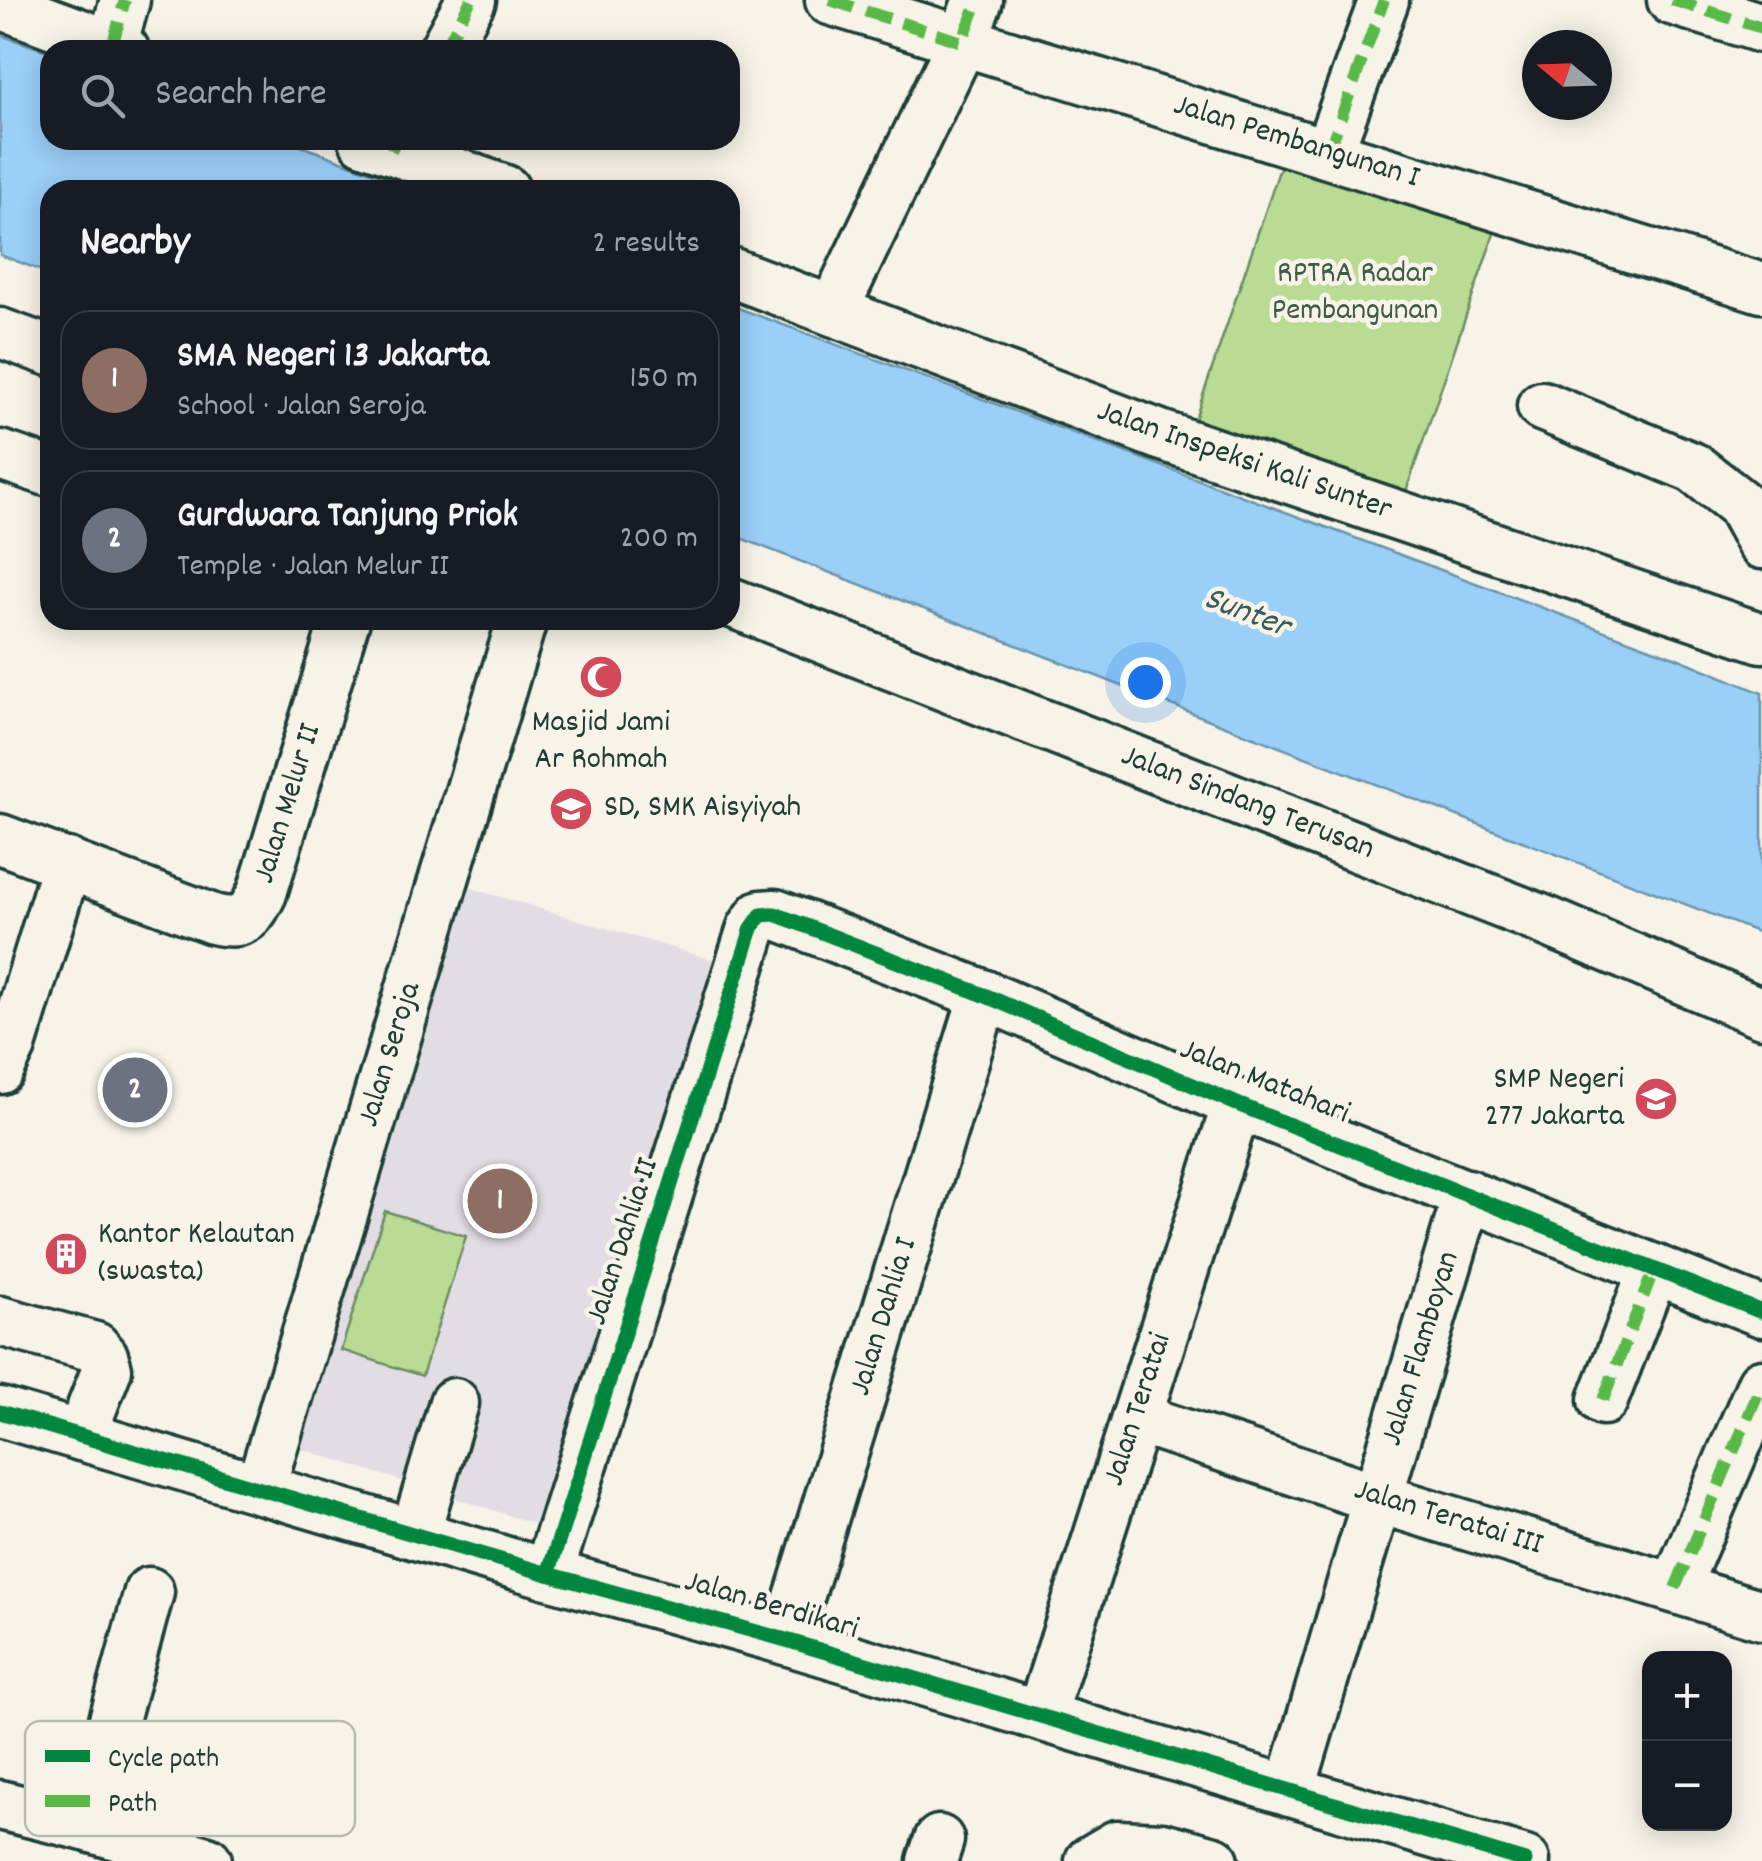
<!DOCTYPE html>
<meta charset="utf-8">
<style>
:root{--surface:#171b24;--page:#242831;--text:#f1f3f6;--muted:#9ea1a6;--line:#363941;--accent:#d1495b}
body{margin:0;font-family:Dekko,sans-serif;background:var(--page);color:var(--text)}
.controls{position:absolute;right:30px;bottom:30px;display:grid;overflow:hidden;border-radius:20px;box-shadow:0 5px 25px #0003}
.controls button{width:90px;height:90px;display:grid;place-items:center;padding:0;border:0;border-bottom:2px solid var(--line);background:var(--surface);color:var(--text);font:50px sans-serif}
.compass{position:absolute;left:1522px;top:30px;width:90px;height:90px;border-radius:50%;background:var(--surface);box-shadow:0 5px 25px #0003;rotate:289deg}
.you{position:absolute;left:1145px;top:682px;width:35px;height:35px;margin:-25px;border:8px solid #fff;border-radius:50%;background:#1a73e8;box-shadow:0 0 0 15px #1a73e833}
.badge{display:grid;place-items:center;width:65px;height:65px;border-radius:50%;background:var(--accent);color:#fff;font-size:32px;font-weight:700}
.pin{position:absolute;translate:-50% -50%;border:5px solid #fff;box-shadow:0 2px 10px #0006}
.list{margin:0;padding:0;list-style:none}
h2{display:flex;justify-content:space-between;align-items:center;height:130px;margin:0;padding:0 40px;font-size:42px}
h2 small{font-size:32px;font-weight:400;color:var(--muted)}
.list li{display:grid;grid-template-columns:65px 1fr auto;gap:30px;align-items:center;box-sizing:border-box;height:140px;margin:0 20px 20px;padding:0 20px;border:2px solid var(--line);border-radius:30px}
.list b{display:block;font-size:38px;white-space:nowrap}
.list p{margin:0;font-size:32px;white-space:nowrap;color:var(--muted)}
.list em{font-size:32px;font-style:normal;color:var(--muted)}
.icon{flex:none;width:55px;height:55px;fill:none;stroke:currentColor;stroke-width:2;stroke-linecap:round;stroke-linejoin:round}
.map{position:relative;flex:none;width:1762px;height:1861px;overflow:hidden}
.search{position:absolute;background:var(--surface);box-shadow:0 5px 25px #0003;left:40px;top:40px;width:700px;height:110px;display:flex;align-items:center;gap:25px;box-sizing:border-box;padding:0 35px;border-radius:30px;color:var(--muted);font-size:38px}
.panel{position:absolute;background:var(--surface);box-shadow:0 5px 25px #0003;left:40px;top:180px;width:700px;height:450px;border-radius:30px}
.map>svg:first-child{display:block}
.built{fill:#e2dde4}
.green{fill:#badb94;stroke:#6c8c64;stroke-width:2.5}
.water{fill:#9acff8;stroke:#6995aa;stroke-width:2.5}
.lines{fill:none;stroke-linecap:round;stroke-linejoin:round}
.minor-casing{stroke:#1f3d34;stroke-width:55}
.minor{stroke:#f7f3e8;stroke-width:48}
.quiet{stroke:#58b947;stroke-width:12;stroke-dasharray:25 12;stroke-linecap:butt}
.cycleway-casing{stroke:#f7f3e8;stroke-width:21}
.cycleway{stroke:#00873e;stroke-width:15}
.labels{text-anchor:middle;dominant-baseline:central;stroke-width:9;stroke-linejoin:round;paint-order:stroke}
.street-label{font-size:32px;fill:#1f3d34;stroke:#f7f3e8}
.park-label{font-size:32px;fill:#3e5d47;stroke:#f7f3e8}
.poi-label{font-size:32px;fill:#1f3d34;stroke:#f7f3e8;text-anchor:start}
.water-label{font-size:35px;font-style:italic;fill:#385a5b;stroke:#f7f3e8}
.key{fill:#f7f3e8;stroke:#b6bcb2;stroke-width:2.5}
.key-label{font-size:28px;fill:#1f3d34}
</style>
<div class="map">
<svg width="1762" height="1861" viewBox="0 0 1762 1861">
<rect width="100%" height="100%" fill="#f7f3e8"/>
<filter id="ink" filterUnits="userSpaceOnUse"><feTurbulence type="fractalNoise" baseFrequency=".01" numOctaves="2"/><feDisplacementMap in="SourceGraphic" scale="20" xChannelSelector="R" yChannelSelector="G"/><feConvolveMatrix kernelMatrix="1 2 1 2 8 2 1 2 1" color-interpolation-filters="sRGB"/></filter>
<g filter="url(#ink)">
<!-- built -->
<polygon class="built" points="457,884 717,961 548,1528 277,1441"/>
<!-- green -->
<g class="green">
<polygon points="1286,150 1498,222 1402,503 1191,431"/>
<polygon points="385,1211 466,1236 422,1376 341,1350"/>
</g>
<!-- water -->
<g class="water">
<polygon points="0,35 50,52 50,140 285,140 420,190 50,190 50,274 0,255"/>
<polygon points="730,305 1677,658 1762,693 1762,934 730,534"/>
</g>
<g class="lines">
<!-- minor casing -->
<g class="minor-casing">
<g id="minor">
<polyline points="830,0 1762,288"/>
<polyline points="1672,0 1762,28"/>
<polyline points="0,4 124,50"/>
<polyline points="112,46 125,0"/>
<polyline points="444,50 471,0"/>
<polyline points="364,140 505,190"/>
<polyline points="1328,153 1384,0"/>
<polyline points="730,272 1160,435 1762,638"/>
<polyline points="833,311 962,42 978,0"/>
<polyline points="0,333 50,351"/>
<polyline points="1542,406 1694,468 1740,504 1762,544"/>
<polyline points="0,455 50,472"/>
<polyline points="730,602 1546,921 1762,1013"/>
<path d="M0 839 213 919C243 926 249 919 262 893L345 620"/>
<polyline points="0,1069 11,1046 67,863"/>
<polyline points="0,1321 95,1347 103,1356 107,1369 81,1436"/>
<polyline points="1603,1400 1654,1269"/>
<polyline points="0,1412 548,1574 786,1640 1525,1861"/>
<polyline points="1136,1418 1377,1498 1762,1615"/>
<polyline points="260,1489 522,620"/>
<polyline points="415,1534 454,1403"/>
<polyline points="548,1574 752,928 761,915 775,914 984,995 1237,1104 1762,1312"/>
<polyline points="1675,1588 1762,1384"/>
<polyline points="786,1640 984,995"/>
<polyline points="1041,1715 1237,1104"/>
<polyline points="1290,1791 1468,1194"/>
<polyline points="0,1805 85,1826 207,1861"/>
<polyline points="85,1826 149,1592"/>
<polyline points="932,1861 939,1840"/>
<polyline points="1090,1861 1117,1845 1162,1847 1214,1861"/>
</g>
</g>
<!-- minor -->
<use href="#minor" class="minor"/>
<!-- quiet -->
<g class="quiet">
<polyline points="830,0 962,42 978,0"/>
<polyline points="1672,0 1762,28"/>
<polyline points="112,46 125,0"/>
<polyline points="444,50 471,0"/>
<polyline points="391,150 397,140"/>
<polyline points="1328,153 1384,0"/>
<polyline points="1603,1400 1654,1269"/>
<polyline points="1675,1588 1762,1384"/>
</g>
<!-- cycleway casing -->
<g class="cycleway-casing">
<g id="cycleway">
<polyline points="0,1412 548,1574 786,1640 1525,1861"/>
<polyline points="548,1574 752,928 761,915 775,914 984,995 1237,1104 1762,1312"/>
</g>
</g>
<!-- cycleway -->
<use href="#cycleway" class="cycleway"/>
</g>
</g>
<!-- icons -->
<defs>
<g id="mosque-disc" transform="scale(2.25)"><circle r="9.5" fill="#d1495b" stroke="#f7f3e8"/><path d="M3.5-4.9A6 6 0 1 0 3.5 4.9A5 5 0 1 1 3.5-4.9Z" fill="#fff"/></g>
<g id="school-disc" transform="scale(2.25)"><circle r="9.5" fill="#d1495b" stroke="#f7f3e8"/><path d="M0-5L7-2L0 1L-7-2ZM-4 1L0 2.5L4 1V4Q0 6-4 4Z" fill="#fff"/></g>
<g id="building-disc" transform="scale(2.25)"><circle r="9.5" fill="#d1495b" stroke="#f7f3e8"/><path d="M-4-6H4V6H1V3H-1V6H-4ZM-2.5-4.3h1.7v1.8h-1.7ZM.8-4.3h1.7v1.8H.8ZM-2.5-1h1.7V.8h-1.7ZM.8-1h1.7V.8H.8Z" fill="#fff"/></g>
</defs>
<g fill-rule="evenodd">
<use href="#mosque-disc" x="601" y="677"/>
<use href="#school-disc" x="571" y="809"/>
<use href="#school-disc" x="1656" y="1099"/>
<use href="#building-disc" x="66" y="1254"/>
</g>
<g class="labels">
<!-- street labels -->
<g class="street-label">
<text transform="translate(1296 143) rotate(17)">Jalan Pembangunan I</text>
<text transform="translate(1244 462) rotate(19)">Jalan Inspeksi Kali Sunter</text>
<text transform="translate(289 804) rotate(-73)">Jalan Melur II</text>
<text transform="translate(1247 804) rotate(21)">Jalan Sindang Terusan</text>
<text transform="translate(391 1055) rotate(-73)">Jalan Seroja</text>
<text transform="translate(1264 1083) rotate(22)">Jalan Matahari</text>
<text transform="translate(624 1242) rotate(-72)">Jalan Dahlia II</text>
<text transform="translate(885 1317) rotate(-73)">Jalan Dahlia I</text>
<text transform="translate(1422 1349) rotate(-73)">Jalan Flamboyan</text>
<text transform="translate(1139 1410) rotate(-72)">Jalan Teratai</text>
<text transform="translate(1448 1519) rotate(17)">Jalan Teratai III</text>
<text transform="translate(771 1607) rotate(16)">Jalan Berdikari</text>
</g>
<!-- park labels -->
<g class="park-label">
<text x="1355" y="275">RPTRA Radar<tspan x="1355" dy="37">Pembangunan</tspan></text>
</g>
<!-- poi labels -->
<g class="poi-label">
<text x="601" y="724" text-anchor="middle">Masjid Jami<tspan x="601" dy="37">Ar Rohmah</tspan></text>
<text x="604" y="809">SD, SMK Aisyiyah</text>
<text x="1624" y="1081" text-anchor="end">SMP Negeri<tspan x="1624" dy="37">277 Jakarta</tspan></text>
<text x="98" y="1236">Kantor Kelautan<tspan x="98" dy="37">(swasta)</tspan></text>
</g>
<!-- water labels -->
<g class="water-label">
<text transform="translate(1246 614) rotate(21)">Sunter</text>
</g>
</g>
<!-- legend -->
<rect x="25" y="1721" width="330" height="115" rx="15" class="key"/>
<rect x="45" y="1750" width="45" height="12" fill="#00873e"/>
<rect x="45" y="1795" width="45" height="12" fill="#58b947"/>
<g class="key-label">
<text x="108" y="1766">Cycle path</text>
<text x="108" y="1811">Path</text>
</g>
</svg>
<div class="controls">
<button>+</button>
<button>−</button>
</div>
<svg class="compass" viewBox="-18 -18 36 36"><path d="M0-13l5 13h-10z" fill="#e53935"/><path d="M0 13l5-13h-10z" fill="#9ea1a6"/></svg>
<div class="you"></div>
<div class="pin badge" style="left:500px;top:1201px;background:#8d6e63">1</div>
<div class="pin badge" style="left:135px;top:1090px;background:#6b7280">2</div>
<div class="search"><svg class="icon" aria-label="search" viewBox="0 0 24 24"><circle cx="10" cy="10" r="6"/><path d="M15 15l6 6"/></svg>Search here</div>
<section class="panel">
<h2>Nearby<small>2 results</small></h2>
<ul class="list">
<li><span class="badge" style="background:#8d6e63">1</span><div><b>SMA Negeri 13 Jakarta</b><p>School · Jalan Seroja</p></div><em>150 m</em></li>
<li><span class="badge" style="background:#6b7280">2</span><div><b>Gurdwara Tanjung Priok</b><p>Temple · Jalan Melur II</p></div><em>200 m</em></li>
</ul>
</section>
</div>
